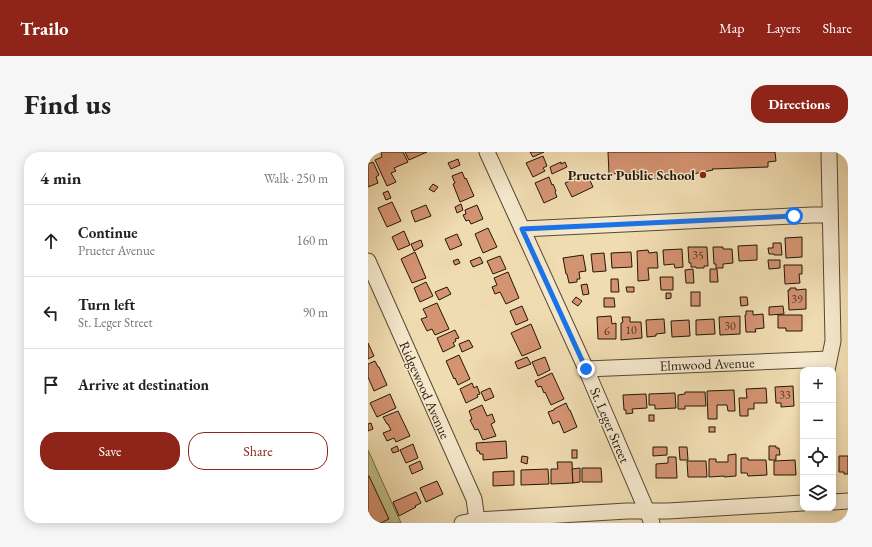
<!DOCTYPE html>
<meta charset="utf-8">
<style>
:root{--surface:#fff;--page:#f6f6f6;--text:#222;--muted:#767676;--line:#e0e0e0;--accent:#8f2418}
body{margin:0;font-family:"EB Garamond",serif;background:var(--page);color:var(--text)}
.controls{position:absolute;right:12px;bottom:12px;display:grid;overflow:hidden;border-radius:8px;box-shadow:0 2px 10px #0003}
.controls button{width:36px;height:36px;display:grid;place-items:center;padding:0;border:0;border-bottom:1px solid var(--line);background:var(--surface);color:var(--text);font:20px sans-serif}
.stop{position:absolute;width:12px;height:12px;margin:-9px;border:3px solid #1a73e8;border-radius:50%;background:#fff}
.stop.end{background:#1a73e8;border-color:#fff;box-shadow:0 1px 4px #0008}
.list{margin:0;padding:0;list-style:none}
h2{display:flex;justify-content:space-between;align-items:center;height:52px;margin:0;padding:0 16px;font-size:17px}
h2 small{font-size:13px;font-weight:400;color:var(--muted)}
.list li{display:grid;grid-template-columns:26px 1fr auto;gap:12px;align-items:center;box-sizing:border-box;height:72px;padding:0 16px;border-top:1px solid var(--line)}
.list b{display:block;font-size:15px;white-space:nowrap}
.list p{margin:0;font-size:13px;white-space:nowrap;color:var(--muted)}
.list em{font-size:13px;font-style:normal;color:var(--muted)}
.actions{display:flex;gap:8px;padding:12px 16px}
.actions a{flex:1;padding:9px 0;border:1px solid var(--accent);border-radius:16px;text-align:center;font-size:14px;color:var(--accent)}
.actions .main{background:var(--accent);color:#fff}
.icon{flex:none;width:22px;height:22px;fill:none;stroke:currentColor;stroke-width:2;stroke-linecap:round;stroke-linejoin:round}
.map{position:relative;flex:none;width:480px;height:371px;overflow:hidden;border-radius:16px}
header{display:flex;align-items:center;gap:24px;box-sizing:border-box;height:56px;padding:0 20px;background:var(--accent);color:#fff}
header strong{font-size:19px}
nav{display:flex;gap:22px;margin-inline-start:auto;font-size:14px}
.intro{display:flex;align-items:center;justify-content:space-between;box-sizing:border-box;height:96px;padding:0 24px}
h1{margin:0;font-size:28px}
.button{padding:10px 18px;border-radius:16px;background:var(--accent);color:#fff;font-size:14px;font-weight:700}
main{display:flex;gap:24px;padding:0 24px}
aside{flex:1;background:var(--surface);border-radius:16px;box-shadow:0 2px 10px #0003}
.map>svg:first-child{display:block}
.green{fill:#c0bf87;stroke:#726a47}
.building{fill:#d49371;stroke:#241607}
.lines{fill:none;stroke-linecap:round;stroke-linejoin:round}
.minor-casing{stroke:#574832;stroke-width:17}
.minor{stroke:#f5e8cc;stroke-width:15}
.route{stroke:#1a73e8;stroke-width:5}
.poi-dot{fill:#8f2418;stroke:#f5e8cc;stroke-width:1.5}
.labels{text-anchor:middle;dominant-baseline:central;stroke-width:3;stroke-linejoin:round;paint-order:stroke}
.number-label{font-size:12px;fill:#503522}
.poi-label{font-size:14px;font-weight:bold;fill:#241607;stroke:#f5e8cc;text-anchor:end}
.street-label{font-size:14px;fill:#241607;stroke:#f5e8cc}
</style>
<header>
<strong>Trailo</strong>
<nav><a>Map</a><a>Layers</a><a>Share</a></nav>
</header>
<div class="intro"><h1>Find us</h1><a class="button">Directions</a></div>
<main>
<aside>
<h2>4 min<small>Walk · 250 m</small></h2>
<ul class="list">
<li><svg class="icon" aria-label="ahead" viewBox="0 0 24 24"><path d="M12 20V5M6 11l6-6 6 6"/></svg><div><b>Continue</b><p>Prueter Avenue</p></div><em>160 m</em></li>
<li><svg class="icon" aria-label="left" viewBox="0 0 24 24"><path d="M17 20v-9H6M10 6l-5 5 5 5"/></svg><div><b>Turn left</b><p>St. Leger Street</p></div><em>90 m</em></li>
<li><svg class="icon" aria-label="arrive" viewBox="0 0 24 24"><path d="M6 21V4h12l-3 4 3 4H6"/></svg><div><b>Arrive at destination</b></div></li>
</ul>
<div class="actions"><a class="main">Save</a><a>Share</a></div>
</aside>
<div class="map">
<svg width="480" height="371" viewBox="0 0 480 371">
<rect width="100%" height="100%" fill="#f0dcb1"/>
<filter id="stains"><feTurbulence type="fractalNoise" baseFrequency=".005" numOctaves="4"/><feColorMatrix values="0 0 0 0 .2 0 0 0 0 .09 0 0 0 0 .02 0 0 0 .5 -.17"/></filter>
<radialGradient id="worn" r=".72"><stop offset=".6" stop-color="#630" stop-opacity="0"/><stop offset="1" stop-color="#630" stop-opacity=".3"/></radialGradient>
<!-- green -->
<polygon class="green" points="0,298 33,371 0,371"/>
<!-- building -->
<g class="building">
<polygon points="15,0 35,0 40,10 26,16 28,19 23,21 28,30 19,34 7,8 14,5 13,1"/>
<polygon points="37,0 59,0 41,8"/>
<polygon points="162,0 176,0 165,5"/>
<polygon points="240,0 407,0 408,9 400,10 400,15 344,17 345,18 325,22 326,26 316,28 316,25 278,27 277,20 241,22"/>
<polygon points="175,4 179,14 175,16 177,19 165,25 158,11"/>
<polygon points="90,7 92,13 83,17 80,11"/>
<polygon points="5,10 11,23 8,25 10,31 0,35 0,12"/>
<polygon points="193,10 193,12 197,10 199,15 184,22 182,15"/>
<polygon points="94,20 97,27 98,26 106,44 92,50 85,32 87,31 84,24"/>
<polygon points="219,22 225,35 204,45 197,31"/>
<polygon points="181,25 184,33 185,32 188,39 187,40 189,45 176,51 167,31"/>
<polygon points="65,32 70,35 66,40 61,37"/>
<polygon points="20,39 23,46 18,48 15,41"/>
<polygon points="24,50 33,69 19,75 10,56"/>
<polygon points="93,52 95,58 89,61 87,55"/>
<polygon points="58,53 63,64 47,70 43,59"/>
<polygon points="109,53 115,67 103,72 101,68 98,69 95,63 98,62 97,58"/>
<polygon points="120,76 129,95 115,101 107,82"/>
<polygon points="36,79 42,93 30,98 24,85"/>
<polygon points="89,82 94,93 82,98 77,87"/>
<polygon points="434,85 434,105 418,106 417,86"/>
<polygon points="53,88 55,94 46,99 43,92"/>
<polygon points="405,91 413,91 414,103 406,103 406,102 401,102 400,96 405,96"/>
<polygon points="389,93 389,108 371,109 370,94"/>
<polygon points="320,95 339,95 340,114 336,114 336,116 328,116 328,115 323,115 323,111 321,111"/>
<polygon points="345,95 355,95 355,97 364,97 365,111 355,112 355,116 348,116 348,112 346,112"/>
<polygon points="314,97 315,115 307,116 306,112 296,113 295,98"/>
<polygon points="280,98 281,101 289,100 290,116 280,116 281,128 270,129 269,99"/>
<polygon points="47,100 58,126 44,131 33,107"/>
<polygon points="263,100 264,115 244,116 243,101"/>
<polygon points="236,101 238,119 225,120 223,102"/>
<polygon points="215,103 218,119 211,120 212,127 209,127 209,130 201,131 199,122 198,122 195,106"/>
<polygon points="132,104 138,117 125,122 119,109"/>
<polygon points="112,105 115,111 105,115 102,109"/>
<polygon points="90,107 92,111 87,113 85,109"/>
<polygon points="400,108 412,108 412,116 401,117"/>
<polygon points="416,113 434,113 434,122 431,122 432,131 417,132"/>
<polygon points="325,117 326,131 318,131 317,118"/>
<polygon points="342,117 349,117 350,130 342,130"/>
<polygon points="140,120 151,146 138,152 132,140 127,142 124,135 129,133 126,126"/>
<polygon points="292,125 305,125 305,138 293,138"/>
<polygon points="243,127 250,127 251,140 243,140"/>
<polygon points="58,130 65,144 52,150 46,136"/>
<polygon points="219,132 221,142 215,143 213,133"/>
<polygon points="79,135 83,142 71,148 67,140"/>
<polygon points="258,135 266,135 266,140 259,140"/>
<polygon points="422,136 428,136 428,138 438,137 438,157 421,158 420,138 422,138"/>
<rect x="323" y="140" width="9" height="14"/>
<polygon points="298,141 303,141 303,146 298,147"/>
<polygon points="208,145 214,149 210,154 204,150"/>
<polygon points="372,145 379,145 380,153 373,154"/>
<polygon points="236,146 246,146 247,155 236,155"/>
<polygon points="69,151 81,177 67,183 64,177 59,179 53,167 59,165 55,157"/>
<polygon points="154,154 160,168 148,173 142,159"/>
<polygon points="415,154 416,162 401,163 401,155"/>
<polygon points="378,159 385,159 385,163 395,162 396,176 387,177 388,180 378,180 377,163 378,163"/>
<polygon points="410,163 434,163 434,179 418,179 418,176 410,176"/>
<polygon points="243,164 244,172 248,171 248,187 230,187 229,165"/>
<polygon points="372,164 372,182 352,183 351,165"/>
<polygon points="254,165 262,165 262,170 273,170 274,186 253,188 253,171 255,170"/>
<polygon points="296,167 297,181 288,182 288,184 279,185 278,168"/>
<polygon points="346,167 347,182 328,183 328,168"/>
<polygon points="321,168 322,184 304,185 303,169"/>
<polygon points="163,172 173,196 154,204 143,181"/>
<polygon points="87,178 91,186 87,187 88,189 85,191 87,194 75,200 69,186"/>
<polygon points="101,188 105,195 94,200 91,192"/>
<polygon points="0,191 6,204 0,207"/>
<polygon points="91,203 102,227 90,233 87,226 86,227 78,209"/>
<polygon points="159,205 163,212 150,217 147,210"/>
<polygon points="177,205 182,218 170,224 164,210"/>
<polygon points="7,209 10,215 11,215 19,233 6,239 0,225 0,212"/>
<polygon points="184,221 196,247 183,253 177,240 176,241 173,234 170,235 167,229"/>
<polygon points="104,231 106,236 109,234 112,242 109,243 110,245 98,251 92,237"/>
<polygon points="425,234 426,254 413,255 413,251 408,251 407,235"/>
<polygon points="122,236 126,245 117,249 113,240"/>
<polygon points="398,236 399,251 386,251 386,257 380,257 380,264 372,264 371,246 379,246 378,237"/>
<polygon points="366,238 367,259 360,259 359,253 349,253 349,267 340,267 339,239"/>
<polygon points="317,240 337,240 338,254 317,254 317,257 310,257 310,243 317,242"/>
<polygon points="307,241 308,256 287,257 287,253 281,253 281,242"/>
<polygon points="22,242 28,256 9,265 2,251"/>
<polygon points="278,242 279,256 264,257 265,261 258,262 258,258 256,258 255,243"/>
<polygon points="198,251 201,258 202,258 209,275 196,281 191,269 185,272 180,260 186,258 186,257"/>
<polygon points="114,253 119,264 124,262 127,270 123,272 128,284 115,288 110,277 107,278 102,268 104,267 101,259"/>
<polygon points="30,259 42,284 28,290 26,286 19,289 15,281 23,278 20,272 19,272 15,265"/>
<rect x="281" y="263" width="5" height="6"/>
<polygon points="3,271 5,277 0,279 0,272"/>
<rect x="341" y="275" width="6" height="5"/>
<polygon points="138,289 139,306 115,308 115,302 112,302 111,299 109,299 108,291"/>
<polygon points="45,292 50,306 38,311 32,298"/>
<polygon points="29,294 31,299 25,301 23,297"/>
<polygon points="401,294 408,294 408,296 411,296 412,303 408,303 408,308 401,308"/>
<polygon points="285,295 299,295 299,303 285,304"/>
<polygon points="311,295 319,295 320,308 312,308"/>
<rect x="204" y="298" width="5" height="8"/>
<polygon points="368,302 368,324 356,325 356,324 341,325 341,307 348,307 348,310 360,310 360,303"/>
<polygon points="154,304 160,305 159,312 153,310"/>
<polygon points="471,304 480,304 480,322 476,322 476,320 471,320"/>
<polygon points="300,305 308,305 309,326 288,326 288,312 300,311"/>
<polygon points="373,306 380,306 380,308 398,308 399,323 380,324 379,321 373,321"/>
<polygon points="427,308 428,323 406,323 406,309"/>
<polygon points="52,309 55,317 44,322 41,314"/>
<polygon points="319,309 338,309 339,325 320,325"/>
<polygon points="189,310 204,310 205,331 183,332 183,317 190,317"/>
<polygon points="212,316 212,330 205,331 204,317"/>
<polygon points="214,316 233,316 234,330 214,330"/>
<polygon points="180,317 181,332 153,333 153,318"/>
<polygon points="146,319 146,333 125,334 125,320"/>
<polygon points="0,324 1,324 21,367 13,371 0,371"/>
<polygon points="69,329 75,342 58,350 52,336"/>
<polygon points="48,340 53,351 47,354 48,355 31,364 25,350"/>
</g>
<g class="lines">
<!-- minor casing -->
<g class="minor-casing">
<g id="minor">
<polyline points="119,0 218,217 284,371"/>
<polyline points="154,77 444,63 462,63"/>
<polyline points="0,109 106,347 109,368"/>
<polyline points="218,217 461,207"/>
<polyline points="459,218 465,189 461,0"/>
<polyline points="465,350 480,349"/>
<polyline points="94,371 109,368 259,359 300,359 435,351"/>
</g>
</g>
<!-- minor -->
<use href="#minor" class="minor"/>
</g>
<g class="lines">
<!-- route -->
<polyline class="route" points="218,217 154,77 426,64"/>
</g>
<!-- markers -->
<circle class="poi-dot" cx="335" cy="23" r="4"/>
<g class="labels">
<!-- number labels -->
<g class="number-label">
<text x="330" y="103">35</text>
<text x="429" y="147">39</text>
<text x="362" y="174">30</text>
<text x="263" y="178">10</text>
<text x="239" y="179">6</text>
<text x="417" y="243">33</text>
</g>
<!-- poi labels -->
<g class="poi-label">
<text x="327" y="23">Prueter Public School</text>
</g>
<!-- street labels -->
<g class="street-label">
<text transform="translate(339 212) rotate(-2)">Elmwood Avenue</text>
<text transform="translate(57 238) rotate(66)">Ridgewood Avenue</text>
<text transform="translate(242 273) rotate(67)">St. Leger Street</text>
</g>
</g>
<rect width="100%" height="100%" filter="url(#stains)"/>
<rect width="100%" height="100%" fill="url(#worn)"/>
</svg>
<div class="controls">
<button>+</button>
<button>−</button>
<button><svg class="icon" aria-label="locate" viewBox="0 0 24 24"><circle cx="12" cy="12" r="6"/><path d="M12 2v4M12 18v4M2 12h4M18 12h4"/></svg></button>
<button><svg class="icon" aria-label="layers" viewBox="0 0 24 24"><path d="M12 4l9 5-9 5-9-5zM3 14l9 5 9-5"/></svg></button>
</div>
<div class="stop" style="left:426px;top:64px"></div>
<div class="stop end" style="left:218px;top:217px"></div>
</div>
</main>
